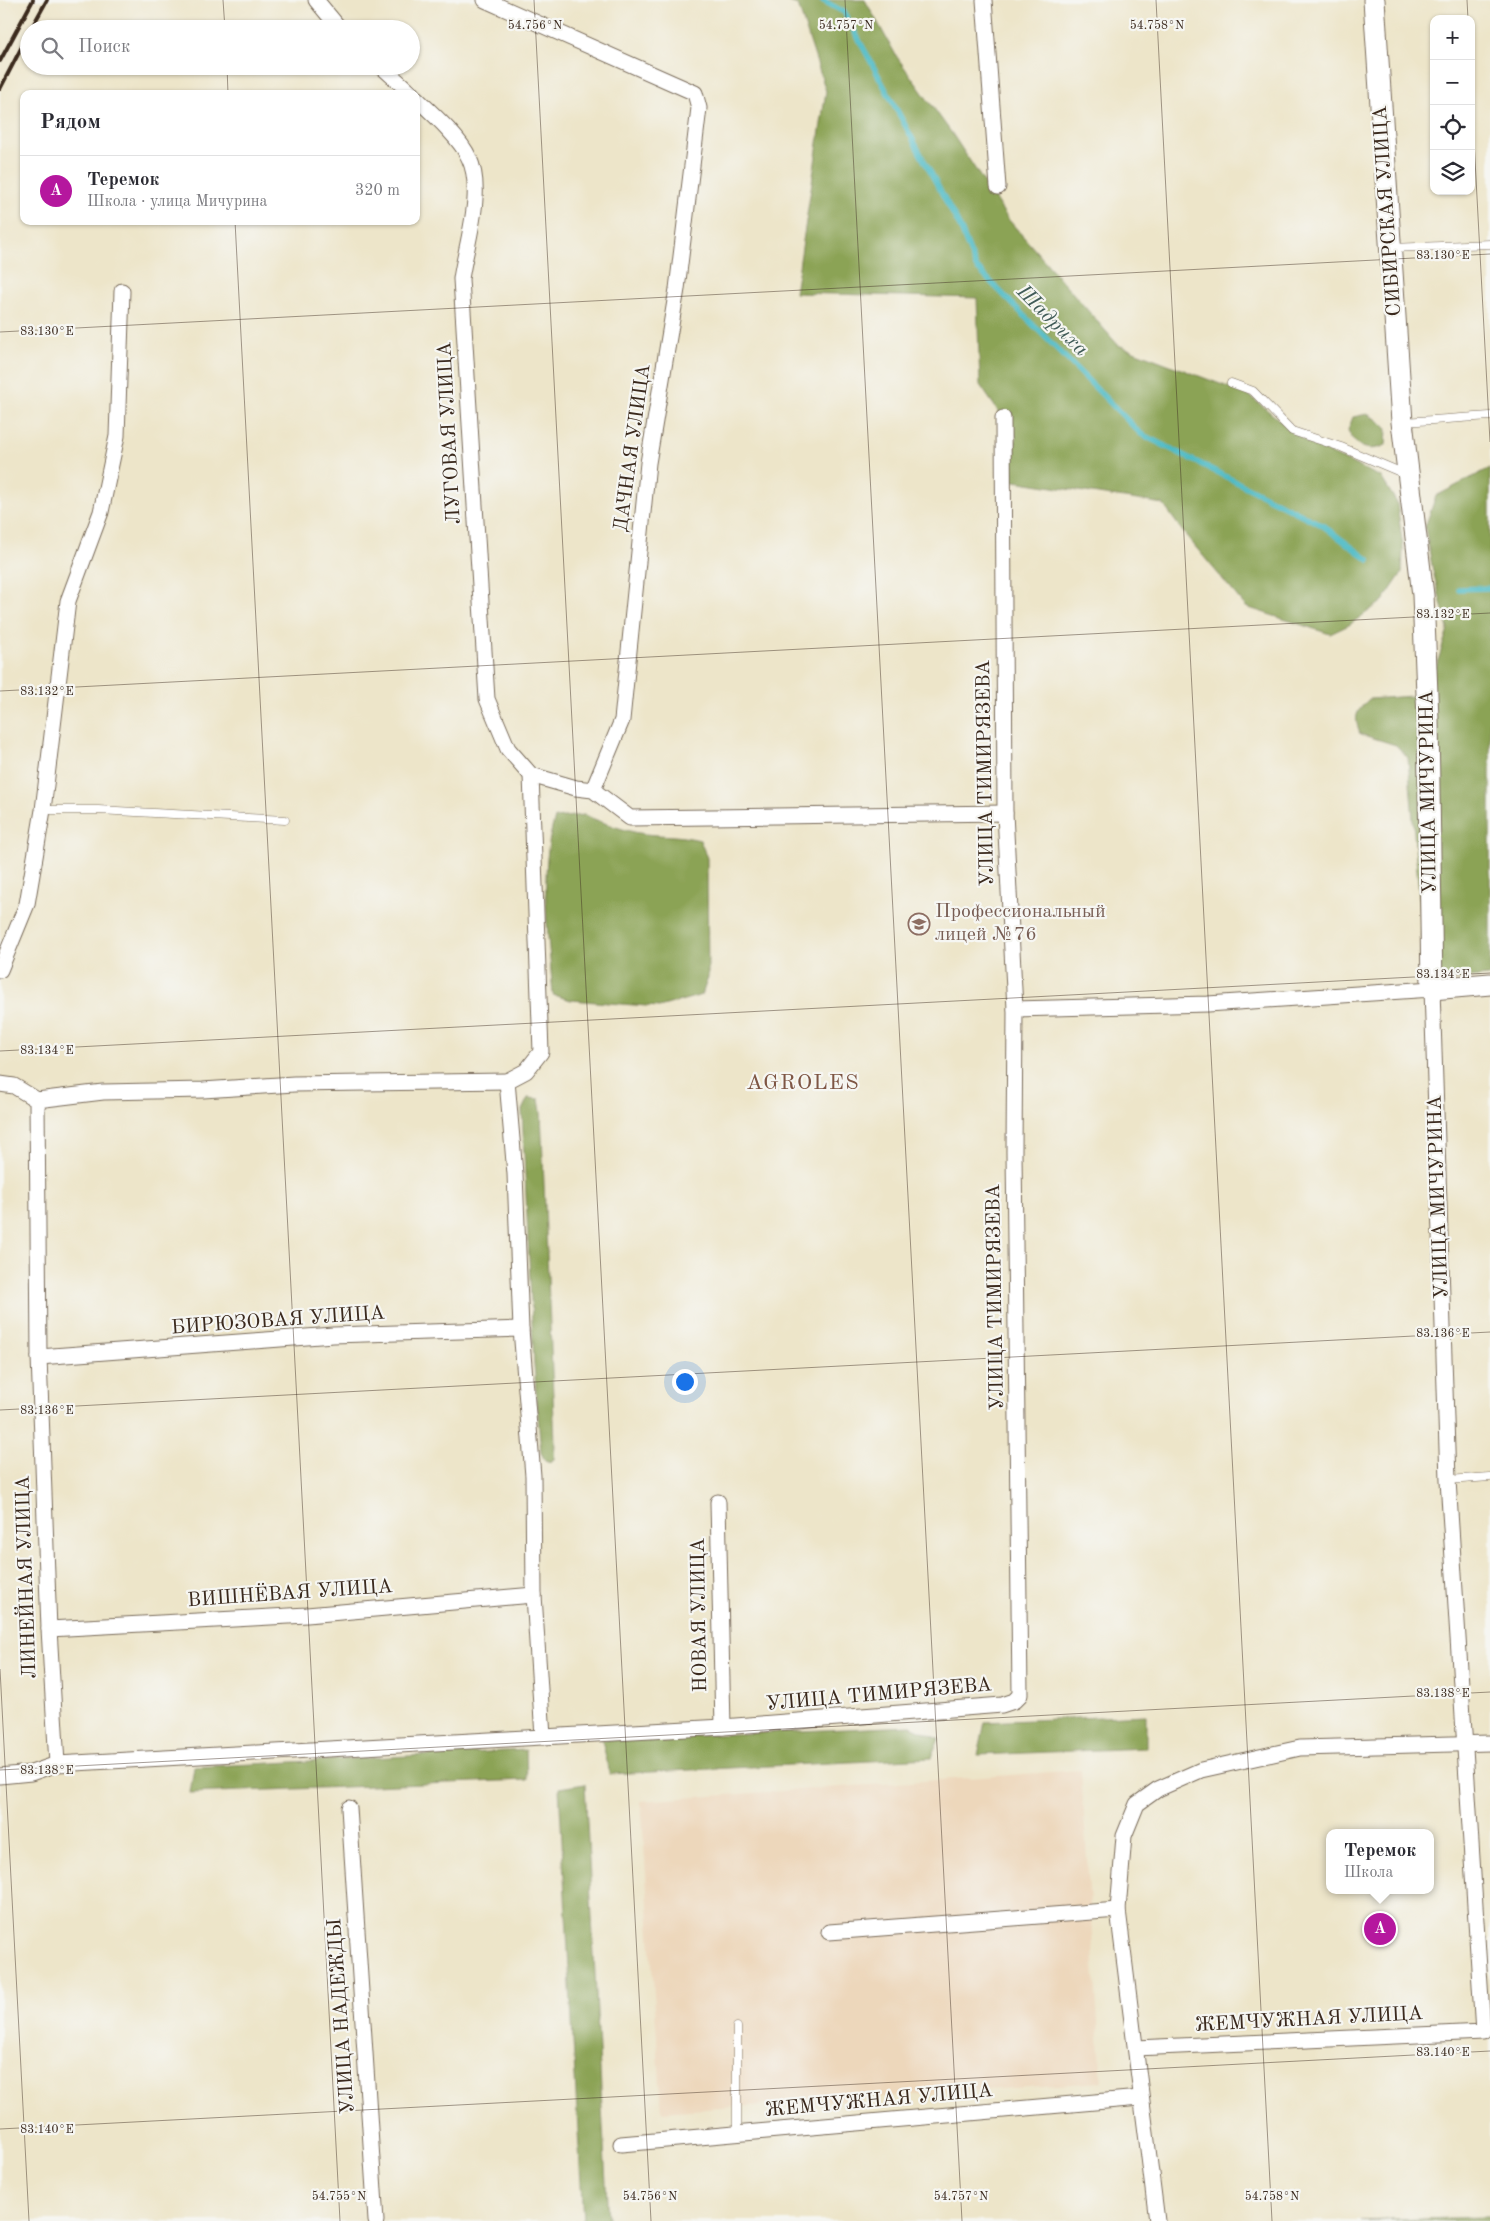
<!DOCTYPE html>
<html lang="ru">
<meta charset="utf-8">
<style>
:root{--surface:#fff;--page:#f2f2f3;--text:#2b2b33;--muted:#7c7c81;--line:#e1e1e2;--accent:#b5179e}
body{margin:0;font-family:"Old Standard TT",serif;background:var(--page);color:var(--text)}
.controls{position:absolute;right:15px;top:15px;display:grid;overflow:hidden;border-radius:10px;box-shadow:0 1px 4px #0004}
.controls button{width:45px;height:45px;display:grid;place-items:center;padding:0;border:0;border-bottom:1px solid var(--line);background:var(--surface);color:var(--text);font:25px sans-serif}
.you{position:absolute;left:684px;top:1381px;width:18px;height:18px;margin:-12px;border:4px solid #fff;border-radius:50%;background:#1a73e8;box-shadow:0 0 0 8px #1a73e833}
.badge{display:grid;place-items:center;width:32px;height:32px;border-radius:50%;background:var(--accent);color:#fff;font-size:16px;font-weight:700}
.pin{position:absolute;translate:-50% -50%;border:2px solid #fff;box-shadow:0 1px 5px #0006}
.popup{position:absolute;left:1326px;top:1829px;width:108px;height:65px;box-sizing:border-box;display:grid;place-content:center;border-radius:10px;background:var(--surface);filter:drop-shadow(0 1px 4px #0005);font-size:16px;white-space:nowrap;color:var(--muted)}
.popup b{font-size:19px;color:var(--text)}
.popup::after{content:'';position:absolute;left:50%;top:100%;margin-left:-10px;border:10px solid transparent;border-top-color:var(--surface)}
.list{margin:0;padding:0;list-style:none}
h2{display:flex;justify-content:space-between;align-items:center;height:65px;margin:0;padding:0 20px;font-size:21px}
h2 small{font-size:16px;font-weight:400;color:var(--muted)}
.list li{display:grid;grid-template-columns:32px 1fr auto;gap:15px;align-items:center;box-sizing:border-box;height:70px;padding:0 20px;border-top:1px solid var(--line)}
.list b{display:block;font-size:19px;white-space:nowrap}
.list p{margin:0;font-size:16px;white-space:nowrap;color:var(--muted)}
.list em{font-size:16px;font-style:normal;color:var(--muted)}
.icon{flex:none;width:28px;height:28px;fill:none;stroke:currentColor;stroke-width:2;stroke-linecap:round;stroke-linejoin:round}
.map{position:relative;flex:none;width:1490px;height:2221px;overflow:hidden}
.search{position:absolute;background:var(--surface);box-shadow:0 1px 4px #0004;left:20px;top:20px;width:400px;height:55px;display:flex;align-items:center;gap:12px;box-sizing:border-box;padding:0 18px;border-radius:28px;color:var(--muted);font-size:19px}
.panel{position:absolute;background:var(--surface);box-shadow:0 1px 4px #0004;left:20px;top:90px;width:400px;height:135px;border-radius:10px}
.map>svg:first-child{display:block}
.built{fill:#edd7bb}
.forest{fill:#8ba354;stroke:#636639}
.lines{fill:none;stroke-linecap:round;stroke-linejoin:round}
.stream{stroke:#4cbac5;stroke-width:5.5}
.lane-casing{stroke:#796b5a;stroke-width:9}
.street-casing{stroke:#796b5a;stroke-width:17}
.secondary-casing{stroke:#796b5a;stroke-width:23}
.lane{stroke:#fff;stroke-width:8}
.street{stroke:#fff;stroke-width:15}
.secondary{stroke:#fff;stroke-width:21}
.rail{stroke:#3b2a1e;stroke-width:4}
.ticks{fill:none;stroke:#3b2a1e;stroke-width:1;stroke-opacity:0.45}
.labels{text-anchor:middle;dominant-baseline:central;stroke-width:4.5;stroke-linejoin:round;paint-order:stroke}
.street-label{font-size:20px;fill:#3b2a1e;stroke:#f6f6f2}
.education-label{font-size:20px;fill:#785e54;stroke:#f6f6f2;text-anchor:start}
.water-label{font-size:21px;font-style:italic;fill:#415c58;stroke:#f6f6f2}
.quarter-label{font-size:22px;letter-spacing:1px;fill:#7e5644;stroke:#f6f6f2}
.ticks-label{font-size:12px;text-anchor:middle;fill:#3b2a1e;stroke:#f6f6f2;stroke-width:4.5;stroke-linejoin:round;paint-order:stroke}
</style>
<div class="map">
<svg width="1490" height="2221" viewBox="0 0 1490 2221">
<rect width="100%" height="100%" fill="#f6f6f2"/>
<filter id="ink" filterUnits="userSpaceOnUse"><feTurbulence type="fractalNoise" baseFrequency=".02" numOctaves="2"/><feDisplacementMap in="SourceGraphic" scale="10" xChannelSelector="R" yChannelSelector="G"/><feConvolveMatrix kernelMatrix="1 2 1 2 8 2 1 2 1" color-interpolation-filters="sRGB"/></filter>
<filter id="wash" filterUnits="userSpaceOnUse"><feTurbulence type="fractalNoise" baseFrequency=".0096" numOctaves="4" result="noise"/><feDisplacementMap in="SourceGraphic" scale="20" xChannelSelector="R" yChannelSelector="G"/><feGaussianBlur stdDeviation="1.12" result="paint"/><feColorMatrix in="noise" values="0 0 0 0 0 0 0 0 0 0 0 0 0 0 0 0 0 1.4 0 .05"/><feComposite in="paint" operator="in"/></filter>
<g filter="url(#wash)">
<rect width="100%" height="100%" fill="#ede5c9"/>
<!-- built -->
<polygon class="built" points="1081,1770 1102,2082 662,2112 641,1801"/>
<!-- forest -->
<g class="forest">
<polygon points="782,0 865,0 897,57 953,135 1008,219 1118,345 1249,395 1306,442 1381,477 1397,503 1403,548 1402,573 1383,601 1349,625 1330,634 1246,607 1183,532 1163,504 1008,480 1016,437 980,385 977,298 795,293 826,91 798,5"/>
<path d="M1367 414 1378 420 1387 429 1386 445C1369 453 1355 448 1348 430L1353 417Z"/>
<path d="M1490 468V976L1426 982 1408 758 1396 745 1360 734C1354 716 1355 713 1369 699L1427 695 1448 629 1433 571 1425 527 1436 496Z"/>
<path d="M584 815C604 823 624 831 645 834 664 836 680 835 700 840L707 858 708 977 702 995 659 1007 571 1000 553 995C549 941 538 868 555 818Z"/>
<polygon points="528,1098 539,1099 541,1112 555,1443 554,1459 550,1462 545,1460 541,1453 534,1364 522,1110"/>
<polygon points="1146,1715 1146,1748 978,1755 985,1722"/>
<polygon points="911,1726 939,1739 931,1758 610,1774 602,1740"/>
<polygon points="526,1750 527,1780 190,1793 194,1767"/>
<polygon points="585,1784 608,2221 583,2221 559,1788"/>
<polygon points="1483,2217 1490,2217 1490,2221 1360,2221"/>
</g>
<g class="lines">
<!-- stream -->
<g class="stream">
<polyline points="822,0 844,12 960,227 976,267 1141,434 1322,525 1369,560"/>
<polyline points="1459,589 1490,588"/>
</g>
</g>
</g>
<g filter="url(#ink)">
<g class="lines">
<!-- lane casing -->
<g class="lane-casing">
<g id="lane">
<polyline points="1392,248 1490,244"/>
<polyline points="1231,383 1253,391 1292,431 1341,447 1405,474"/>
<polyline points="1404,422 1490,416"/>
<polyline points="43,810 98,810 285,820"/>
<polyline points="1448,1480 1490,1477"/>
<polyline points="737,2134 737,2027"/>
</g>
</g>
<!-- street casing -->
<g class="street-casing">
<g id="street">
<polyline points="316,0 340,29"/>
<polyline points="485,0 695,93 699,108 677,289 648,463 622,720 593,790"/>
<polyline points="984,0 998,187"/>
<polyline points="381,66 412,94"/>
<path d="M416 98C432 113 461 139 469 158 485 191 466 244 461 279L487 699 508 749 531 775 576 788 593 790 630 818 1005 813"/>
<polyline points="531,775 541,1052 526,1071 507,1081 515,1174 521,1329 533,1476 534,1595 543,1737"/>
<polyline points="0,970 27,904 43,810 68,601 101,512 117,436 122,291"/>
<polyline points="1015,1009 1208,1004 1432,989 1448,1480 1483,2032 1136,2048"/>
<polyline points="0,1084 14,1086 37,1100 39,1357 49,1629 57,1764"/>
<polyline points="37,1100 103,1092 203,1090 294,1084 507,1081"/>
<polyline points="39,1357 333,1335 521,1329"/>
<polyline points="718,1502 723,1727"/>
<polyline points="49,1629 307,1615 534,1595"/>
<polyline points="0,1776 31,1773 57,1764 723,1727 1002,1705 1014,1701 1020,1695 1014,1152 1015,1009 1005,813 1003,418"/>
<polyline points="349,1808 376,2221"/>
<polyline points="829,1932 1118,1910"/>
<polyline points="621,2144 1140,2098"/>
<polyline points="1157,2221 1118,1910 1124,1836 1137,1804 1158,1789 1201,1770 1300,1748 1490,1743"/>
</g>
</g>
<!-- secondary casing -->
<g class="secondary-casing">
<polyline id="secondary" points="1374,0 1402,422 1423,595 1428,719 1432,989 1490,984"/>
</g>
<!-- lane -->
<use href="#lane" class="lane"/>
<!-- street -->
<use href="#street" class="street"/>
<!-- secondary -->
<use href="#secondary" class="secondary"/>
<!-- rail -->
<g class="rail">
<polyline points="31,29 47,0"/>
<polyline points="0,61 33,0"/>
<polyline points="0,89 29,33"/>
</g>
</g>
</g>
<!-- ticks -->
<path class="ticks" d="M223 0 225 29M534 0 651 2221M845 0 962 2221M1156 0 1272 2221M1467 0 1468 19M227 66 228 94M1471 84 1490 442M235 221 340 2221M0 332 1490 254M0 691 1490 613M0 1051 1490 973M0 1410 1490 1332M0 1669 29 2221M0 1770 1490 1692M0 2129 1490 2051"/>
<!-- icons -->
<defs>
<g id="university-ring" transform="scale(1.125)"><circle r="9.5" fill="#f6f6f2" stroke="#8d6e63" stroke-width="1.5"/><path d="M0-5L7-2L0 1L-7-2ZM-4 1L0 2.5L4 1V4Q0 6-4 4Z" fill="#8d6e63"/></g>
</defs>
<g fill-rule="evenodd">
<use href="#university-ring" x="919" y="924"/>
</g>
<g class="labels">
<!-- street labels -->
<g class="street-label">
<text transform="translate(1388 211) rotate(-94)">СИБИРСКАЯ УЛИЦА</text>
<text transform="translate(450 433) rotate(-93)">ЛУГОВАЯ УЛИЦА</text>
<text transform="translate(633 448) rotate(-82)">ДАЧНАЯ УЛИЦА</text>
<text transform="translate(986 773) rotate(-91)">УЛИЦА ТИМИРЯЗЕВА</text>
<text transform="translate(1429 792) rotate(-91)">УЛИЦА МИЧУРИНА</text>
<text transform="translate(1439 1197) rotate(-92)">УЛИЦА МИЧУРИНА</text>
<text transform="translate(996 1297) rotate(-91)">УЛИЦА ТИМИРЯЗЕВА</text>
<text transform="translate(278 1321) rotate(-4)">БИРЮЗОВАЯ УЛИЦА</text>
<text transform="translate(27 1577) rotate(-92)">ЛИНЕЙНАЯ УЛИЦА</text>
<text transform="translate(290 1594) rotate(-4)">ВИШНЁВАЯ УЛИЦА</text>
<text transform="translate(700 1615) rotate(-91)">НОВАЯ УЛИЦА</text>
<text transform="translate(879 1695) rotate(-5)">УЛИЦА ТИМИРЯЗЕВА</text>
<text transform="translate(342 2016) rotate(-94)">УЛИЦА НАДЕЖДЫ</text>
<text transform="translate(1309 2020) rotate(-3)">ЖЕМЧУЖНАЯ УЛИЦА</text>
<text transform="translate(879 2101) rotate(-5)">ЖЕМЧУЖНАЯ УЛИЦА</text>
</g>
<!-- education labels -->
<g class="education-label">
<text x="935" y="912">Профессиональный<tspan x="935" dy="23">лицей №76</tspan></text>
</g>
<!-- water labels -->
<g class="water-label">
<text transform="translate(1052 321) rotate(45)">Шадриха</text>
</g>
<!-- quarter labels -->
<g class="quarter-label">
<text x="803" y="1083">AGROLES</text>
</g>
</g>
<g class="ticks-label">
<text x="535" y="29">54.756°N</text>
<text x="846" y="29">54.757°N</text>
<text x="1157" y="29">54.758°N</text>
<text x="1443" y="259">83.130°E</text>
<text x="47" y="335">83.130°E</text>
<text x="1443" y="618">83.132°E</text>
<text x="47" y="695">83.132°E</text>
<text x="1443" y="978">83.134°E</text>
<text x="47" y="1054">83.134°E</text>
<text x="1443" y="1337">83.136°E</text>
<text x="47" y="1414">83.136°E</text>
<text x="1443" y="1697">83.138°E</text>
<text x="47" y="1774">83.138°E</text>
<text x="1443" y="2056">83.140°E</text>
<text x="47" y="2133">83.140°E</text>
<text x="339" y="2200">54.755°N</text>
<text x="650" y="2200">54.756°N</text>
<text x="961" y="2200">54.757°N</text>
<text x="1272" y="2200">54.758°N</text>
</g>
</svg>
<div class="controls">
<button>+</button>
<button>−</button>
<button><svg class="icon" aria-label="locate" viewBox="0 0 24 24"><circle cx="12" cy="12" r="6"/><path d="M12 2v4M12 18v4M2 12h4M18 12h4"/></svg></button>
<button><svg class="icon" aria-label="layers" viewBox="0 0 24 24"><path d="M12 4l9 5-9 5-9-5zM3 14l9 5 9-5"/></svg></button>
</div>
<div class="you"></div>
<div class="pin badge" style="left:1380px;top:1929px">A</div>
<div class="popup"><b>Теремок</b>Школа</div>
<div class="search"><svg class="icon" aria-label="search" viewBox="0 0 24 24"><circle cx="10" cy="10" r="6"/><path d="M15 15l6 6"/></svg>Поиск</div>
<section class="panel">
<h2>Рядом<small></small></h2>
<ul class="list">
<li><span class="badge">A</span><div><b>Теремок</b><p>Школа · улица Мичурина</p></div><em>320 m</em></li>
</ul>
</section>
</div>
